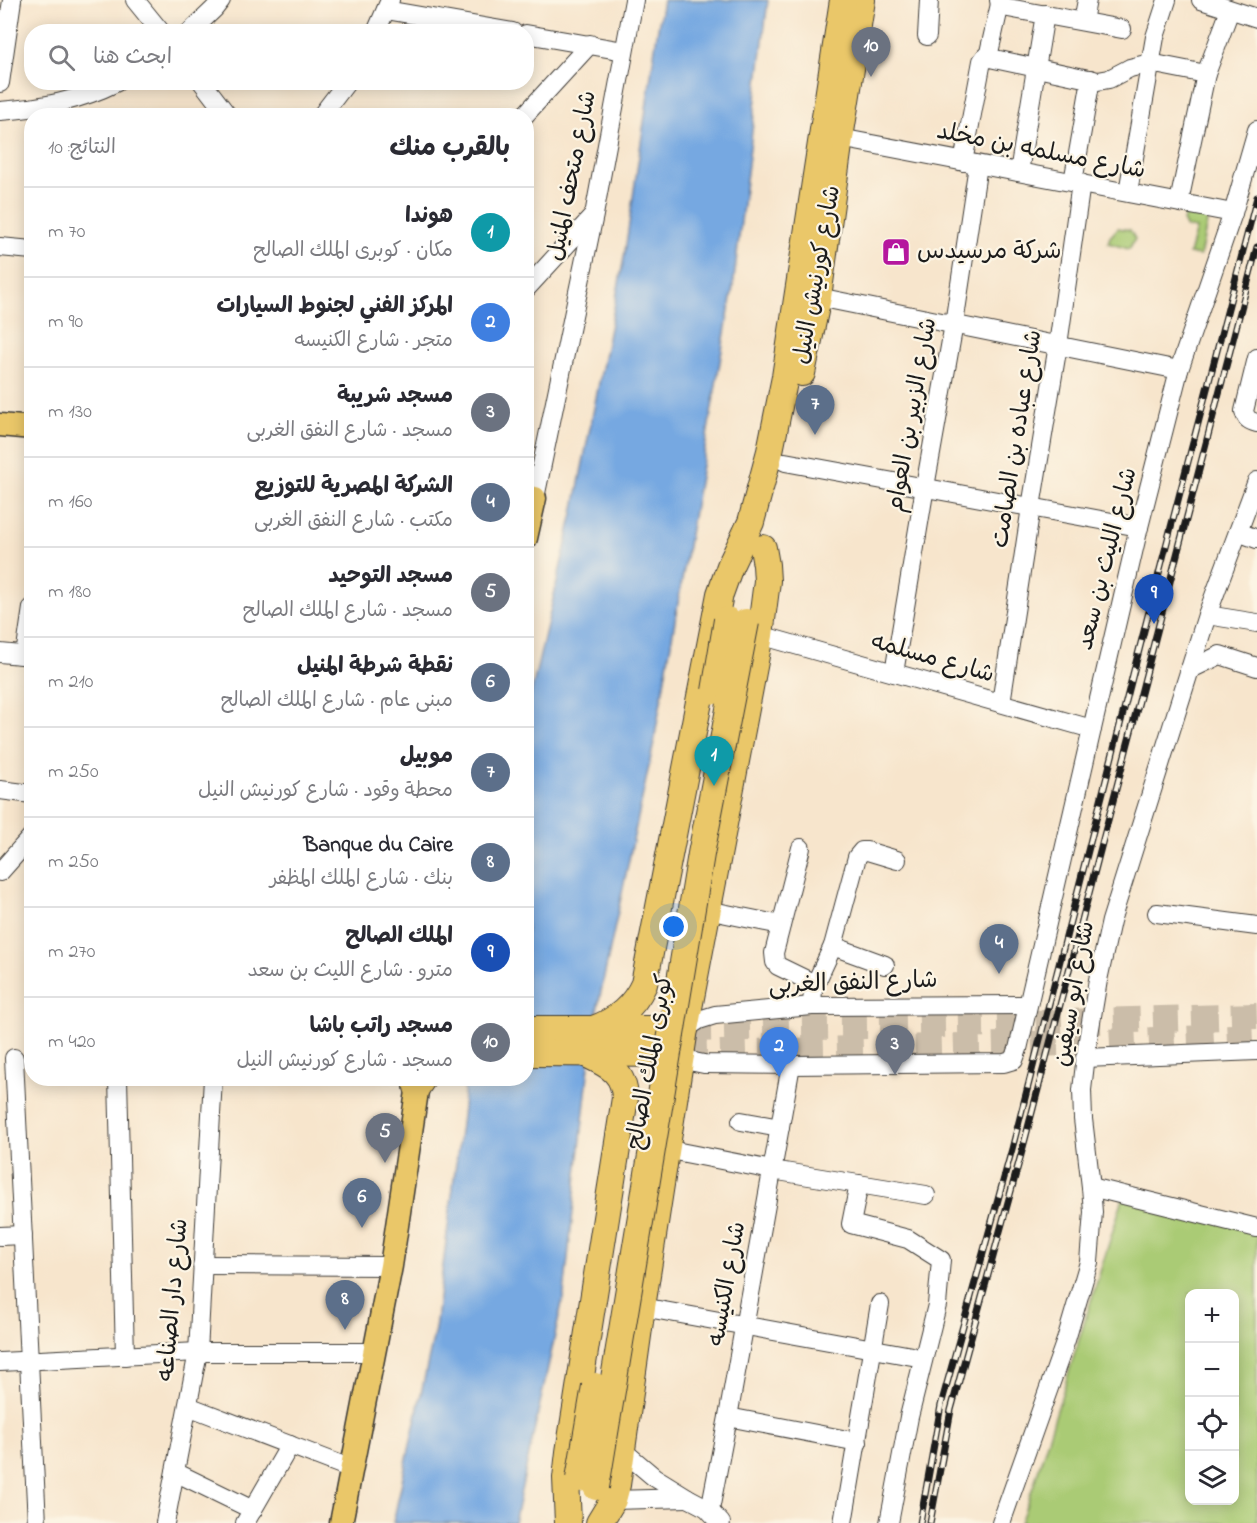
<!DOCTYPE html>
<html lang="ar">
<meta charset="utf-8">
<style>
:root{--surface:#fff;--page:#f7f7f7;--text:#2b2b33;--muted:#7c7c81;--line:#e1e1e2;--accent:#b5179e}
body{margin:0;font-family:"Indie Flower","Playpen Sans Arabic",sans-serif;background:var(--page);color:var(--text);direction:rtl}
.controls{position:absolute;right:18px;bottom:18px;display:grid;overflow:hidden;border-radius:12px;box-shadow:0 3px 15px #0003}
.controls button{width:54px;height:54px;display:grid;place-items:center;padding:0;border:0;border-bottom:2px solid var(--line);background:var(--surface);color:var(--text);font:30px sans-serif}
.you{position:absolute;left:674px;top:927px;width:21px;height:21px;margin:-15px;border:4px solid #fff;border-radius:50%;background:#1a73e8;box-shadow:0 0 0 9px #1a73e833}
.badge{display:grid;place-items:center;width:39px;height:39px;border-radius:50%;background:var(--accent);color:#fff;font-size:20px;font-weight:700}
.pin{position:absolute;translate:-50% -50px;filter:drop-shadow(0 2px 3px #0008)}
.pin::after{content:'';position:absolute;top:32px;width:21px;height:18px;background:inherit;clip-path:polygon(0 0,100% 0,50% 100%)}
.list{margin:0;padding:0;list-style:none}
h2{display:flex;justify-content:space-between;align-items:center;height:78px;margin:0;padding:0 24px;font-size:26px}
h2 small{font-size:20px;font-weight:400;color:var(--muted)}
.list li{display:grid;grid-template-columns:39px 1fr auto;gap:18px;align-items:center;box-sizing:border-box;height:90px;padding:0 24px;border-top:2px solid var(--line)}
.list b{display:block;font-size:22px;white-space:nowrap}
.list p{margin:0;font-size:20px;white-space:nowrap;color:var(--muted)}
.list em{font-size:20px;font-style:normal;color:var(--muted)}
.icon{flex:none;width:33px;height:33px;fill:none;stroke:currentColor;stroke-width:2;stroke-linecap:round;stroke-linejoin:round}
.map{position:relative;flex:none;width:1257px;height:1523px;overflow:hidden;direction:ltr}
.search{position:absolute;background:var(--surface);box-shadow:0 3px 15px #0003;left:24px;top:24px;width:510px;height:66px;display:flex;align-items:center;gap:15px;box-sizing:border-box;padding:0 21px;border-radius:24px;color:var(--muted);font-size:22px}
.panel{position:absolute;background:var(--surface);box-shadow:0 3px 15px #0003;left:24px;top:108px;width:510px;height:978px;border-radius:24px;direction:rtl}
.map>svg:first-child{display:block}
.green{fill:#aacb74;stroke:#637448;stroke-width:1.5;fill-rule:evenodd}
.water{fill:#76a8e1;stroke:#49627e;stroke-width:1.5}
.lines{fill:none;stroke-linecap:round;stroke-linejoin:round}
.highway-tunnel{stroke:#cbbda9;stroke-width:26;stroke-dasharray:26 13;stroke-linecap:butt}
.minor-casing{stroke:#3d3a36;stroke-width:20}
.major-casing{stroke:#3d3a36;stroke-width:25}
.highway-casing{stroke:#3d3a36;stroke-width:28}
.minor{stroke:#fff;stroke-width:18}
.major{stroke:#eac769;stroke-width:22}
.highway{stroke:#eac769;stroke-width:26}
.rail-casing{stroke:#1c1c1c;stroke-width:7}
.rail{stroke:#fcf5e5;stroke-width:4.5;stroke-dasharray:14;stroke-linecap:butt}
.highway-bridge-casing{stroke:#3d3a36;stroke-width:28;stroke-linecap:butt}
.highway-bridge{stroke:#eac769;stroke-width:26}
.labels{text-anchor:middle;dominant-baseline:central;stroke-width:4.5;stroke-linejoin:round;paint-order:stroke}
.street-label{font-size:24px;fill:#1c1c1c;stroke:#fcf5e5}
.poi-label{font-size:24px;fill:#1c1c1c;stroke:#fcf5e5;text-anchor:start}
</style>
<div class="map">
<svg width="1257" height="1523" viewBox="0 0 1257 1523">
<rect width="100%" height="100%" fill="#fcf5e5"/>
<filter id="ink" filterUnits="userSpaceOnUse"><feTurbulence type="fractalNoise" baseFrequency=".0167" numOctaves="2"/><feDisplacementMap in="SourceGraphic" scale="12" xChannelSelector="R" yChannelSelector="G"/><feConvolveMatrix kernelMatrix="1 2 1 2 8 2 1 2 1" color-interpolation-filters="sRGB"/></filter>
<filter id="wash" filterUnits="userSpaceOnUse"><feTurbulence type="fractalNoise" baseFrequency=".008" numOctaves="4" result="noise"/><feDisplacementMap in="SourceGraphic" scale="24" xChannelSelector="R" yChannelSelector="G"/><feGaussianBlur stdDeviation="1.35" result="paint"/><feColorMatrix in="noise" values="0 0 0 0 0 0 0 0 0 0 0 0 0 0 0 0 0 1.4 0 .05"/><feComposite in="paint" operator="in"/></filter>
<g filter="url(#wash)">
<rect width="100%" height="100%" fill="#f7e5cc"/>
<!-- green -->
<g class="green">
<polygon points="1186,212 1204,213 1207,223 1200,256 1189,254 1196,229 1186,227 1183,221"/>
<polygon points="1118,228 1130,230 1135,239 1129,249 1108,243 1110,237"/>
<path d="M1124 1195 1257 1228V1523H1020L1034 1484ZM1190 1294H1234V1500H1190Z"/>
</g>
<!-- water -->
<polygon class="water" points="663,0 768,0 733,287 653,747 593,1029 564,1294 514,1523 393,1523 435,1329 463,1108 465,1079 526,1078 527,711 573,513 624,258 657,34"/>
</g>
<g filter="url(#ink)">
<g class="lines">
<!-- highway-tunnel -->
<g class="highway-tunnel">
<polyline points="685,1029 1000,1024 1257,1016"/>
<polyline points="681,1054 1106,1042 1257,1036"/>
</g>
<!-- minor casing -->
<g class="minor-casing">
<g id="minor">
<polyline points="135,0 161,32"/>
<polyline points="999,0 1000,4 1003,7 1122,29"/>
<polyline points="1201,0 1257,18"/>
<polyline points="386,10 513,32"/>
<polyline points="1083,21 1087,0"/>
<polyline points="190,32 214,9 221,0"/>
<polyline points="376,32 390,0"/>
<polyline points="526,34 624,51"/>
<polyline points="927,36 929,0"/>
<polyline points="988,57 1000,4"/>
<polyline points="202,82 228,116"/>
<polyline points="0,83 12,0"/>
<path d="M0 111C41 108 79 101 117 82"/>
<polyline points="321,116 347,82"/>
<polyline points="524,116 590,44"/>
<polyline points="840,138 1233,213"/>
<polyline points="963,162 982,61 985,57 1098,81 1109,79 1130,68 1150,63 1206,74"/>
<polyline points="1019,172 1045,14"/>
<polyline points="1073,182 1091,79"/>
<polyline points="1128,192 1155,37 1167,0"/>
<polyline points="1179,202 1206,74 1230,10"/>
<polyline points="0,247 32,250"/>
<polyline points="526,289 593,216"/>
<polyline points="818,297 1179,370"/>
<path d="M1257 358 1244 411C1246 419 1249 421 1257 423"/>
<polyline points="785,462 1139,527"/>
<polyline points="535,498 594,215 634,0"/>
<polyline points="1238,532 1257,539"/>
<polyline points="1207,615 1257,623"/>
<polyline points="760,635 1092,729"/>
<polyline points="0,653 32,656"/>
<polyline points="25,655 32,608"/>
<polyline points="1189,670 1220,655 1257,667"/>
<polyline points="894,673 925,487 954,324 978,165"/>
<polyline points="1001,703 1031,507 1058,345 1081,183"/>
<polyline points="0,790 32,794"/>
<polyline points="801,848 774,953 775,962 778,966 815,984"/>
<polyline points="0,872 32,836"/>
<polyline points="707,910 781,925"/>
<polyline points="1157,913 1257,926"/>
<polyline points="833,946 885,965"/>
<polyline points="812,1006 813,989 833,946 857,857 862,851 867,851 897,860"/>
<polyline points="685,1029 699,1020 715,1015 812,1006 1027,1005"/>
<polyline points="681,1054 694,1062 704,1064 791,1065 1004,1063 1014,1060 1018,1049 1092,729 1139,527 1179,370 1233,213 1257,130"/>
<polyline points="14,1058 37,1523"/>
<polyline points="1085,1058 1257,1051"/>
<polyline points="118,1078 125,1356"/>
<polyline points="741,1121 780,1128"/>
<polyline points="666,1147 675,1151 772,1170 926,1195"/>
<polyline points="859,1184 851,1224 908,1239 941,1260 937,1305 909,1417 889,1523"/>
<polyline points="1091,1187 1257,1228"/>
<polyline points="0,1236 23,1235"/>
<polyline points="202,1265 391,1266"/>
<polyline points="642,1307 912,1356"/>
<polyline points="0,1362 198,1352 375,1352"/>
<polyline points="188,1406 352,1469"/>
<polyline points="728,1417 858,1442"/>
<polyline points="622,1450 654,1477 688,1498 707,1508 721,1523"/>
<polyline points="175,1472 253,1510"/>
<polyline points="613,1500 688,1498"/>
<polyline points="710,1510 728,1417 791,1065"/>
<polyline points="165,1523 198,1352 213,1078"/>
<polyline points="245,1523 290,1445"/>
<polyline points="843,1523 880,1304"/>
<polyline points="1001,1523 1066,1340 1089,1262 1093,1212 1091,1187 1083,1119 1082,1090 1087,1046 1098,980 1111,921 1207,615 1257,481"/>
</g>
</g>
<!-- major casing -->
<g class="major-casing">
<g id="major">
<polyline points="0,425 32,428"/>
<polyline points="526,497 535,498 526,538"/>
<polyline points="341,1523 391,1266 419,1078"/>
</g>
</g>
<!-- highway casing -->
<g class="highway-casing">
<g id="highway">
<polyline points="802,373 818,297 840,138 862,0"/>
<polyline points="526,1029 685,1029"/>
<path d="M593 1029C617 1021 634 1006 644 984L720 594 730 566 751 522 770 451 785 377 843 0"/>
<polyline points="526,1053 681,1054"/>
<polyline points="417,1087 423,1078"/>
<path d="M568 1523 566 1478 569 1452 625 1098C624 1071 608 1065 586 1054"/>
<polyline points="599,1523 613,1500 617,1485 642,1307 685,1029 760,635 767,581 766,565 763,548"/>
</g>
</g>
<!-- minor -->
<use href="#minor" class="minor"/>
<!-- major -->
<use href="#major" class="major"/>
<!-- highway -->
<use href="#highway" class="highway"/>
<!-- rail casing -->
<g class="rail-casing">
<g id="rail">
<polyline points="920,1523 941,1405 1012,1149 1146,623 1257,197"/>
<polyline points="930,1523 951,1410 1022,1151 1257,247"/>
</g>
</g>
<!-- rail -->
<use href="#rail" class="rail"/>
<!-- highway-bridge casing -->
<g class="highway-bridge-casing">
<g id="highway-bridge">
<polyline points="715,691 727,620"/>
<polyline points="579,1479 595,1386"/>
<polyline points="596,1487 701,854 746,622"/>
</g>
</g>
<!-- highway-bridge -->
<use href="#highway-bridge" class="highway-bridge"/>
</g>
</g>
<!-- icons -->
<defs>
<g id="shop-square" transform="scale(1.5)"><rect x="-9" y="-9" width="18" height="18" rx="4" fill="#b5179e" stroke="#fcf5e5"/><path d="M-5-2.5h2.3a2.7 3.5 0 0 1 5.4 0H5L5.5 6h-11ZM-1.5-2.5h3a1.5 2.3 0 0 0-3 0Z" fill="#fff"/></g>
</defs>
<g fill-rule="evenodd">
<use href="#shop-square" x="896" y="252"/>
</g>
<g class="labels">
<!-- street labels -->
<g class="street-label">
<text transform="translate(1041 152) rotate(11)">شارع مسلمه بن مخلد</text>
<text transform="translate(573 176) rotate(-79)">شارع متحف المنيل</text>
<text transform="translate(818 275) rotate(-80)">شارع كورنيش النيل</text>
<text transform="translate(913 415) rotate(-80)">شارع الزبير بن العوام</text>
<text transform="translate(1018 439) rotate(-81)">شارع عباده بن الصامت</text>
<text transform="translate(1108 559) rotate(-76)">شارع الليث بن سعد</text>
<text transform="translate(932 659) rotate(16)">شارع مسلمه</text>
<text transform="translate(853 984) rotate(-2)">شارع النفق الغربى</text>
<text transform="translate(1075 994) rotate(-80)">شارع ابو سيفين</text>
<text transform="translate(651 1062) rotate(-80)">كوبرى الملك الصالح</text>
<text transform="translate(728 1284) rotate(-80)">شارع الكنيسه</text>
<text transform="translate(174 1300) rotate(-85)">شارع دار الصناعه</text>
</g>
<!-- poi labels -->
<g class="poi-label">
<text x="917" y="252">شركة مرسيدس</text>
</g>
</g>
</svg>
<div class="controls">
<button>+</button>
<button>−</button>
<button><svg class="icon" aria-label="locate" viewBox="0 0 24 24"><circle cx="12" cy="12" r="6"/><path d="M12 2v4M12 18v4M2 12h4M18 12h4"/></svg></button>
<button><svg class="icon" aria-label="layers" viewBox="0 0 24 24"><path d="M12 4l9 5-9 5-9-5zM3 14l9 5 9-5"/></svg></button>
</div>
<div class="you"></div>
<div class="pin badge" style="left:714px;top:786px;background:#0f9aa8">1</div>
<div class="pin badge" style="left:779px;top:1077px;background:#3f7fe0">2</div>
<div class="pin badge" style="left:895px;top:1075px;background:#6b7280">3</div>
<div class="pin badge" style="left:999px;top:974px;background:#5c6f8a">4</div>
<div class="pin badge" style="left:385px;top:1163px;background:#6b7280">5</div>
<div class="pin badge" style="left:362px;top:1228px;background:#5c6f8a">6</div>
<div class="pin badge" style="left:815px;top:435px;background:#5c6f8a">7</div>
<div class="pin badge" style="left:345px;top:1330px;background:#5c6f8a">8</div>
<div class="pin badge" style="left:1154px;top:624px;background:#1a4fb4">9</div>
<div class="pin badge" style="left:871px;top:77px;background:#6b7280">10</div>
<div class="search"><svg class="icon" aria-label="search" viewBox="0 0 24 24"><circle cx="10" cy="10" r="6"/><path d="M15 15l6 6"/></svg>ابحث هنا</div>
<section class="panel">
<h2>بالقرب منك<small>النتائج: 10</small></h2>
<ul class="list">
<li><span class="badge" style="background:#0f9aa8">1</span><div><b>هوندا</b><p>مكان · كوبرى الملك الصالح</p></div><em>70 m</em></li>
<li><span class="badge" style="background:#3f7fe0">2</span><div><b>المركز الفني لجنوط السيارات</b><p>متجر · شارع الكنيسه</p></div><em>90 m</em></li>
<li><span class="badge" style="background:#6b7280">3</span><div><b>مسجد شريبة</b><p>مسجد · شارع النفق الغربى</p></div><em>130 m</em></li>
<li><span class="badge" style="background:#5c6f8a">4</span><div><b>الشركة المصرية للتوزيع</b><p>مكتب · شارع النفق الغربى</p></div><em>160 m</em></li>
<li><span class="badge" style="background:#6b7280">5</span><div><b>مسجد التوحيد</b><p>مسجد · شارع الملك الصالح</p></div><em>180 m</em></li>
<li><span class="badge" style="background:#5c6f8a">6</span><div><b>نقطة شرطة المنيل</b><p>مبنى عام · شارع الملك الصالح</p></div><em>210 m</em></li>
<li><span class="badge" style="background:#5c6f8a">7</span><div><b>موبيل</b><p>محطة وقود · شارع كورنيش النيل</p></div><em>250 m</em></li>
<li><span class="badge" style="background:#5c6f8a">8</span><div><b>Banque du Caire</b><p>بنك · شارع الملك المظفر</p></div><em>250 m</em></li>
<li><span class="badge" style="background:#1a4fb4">9</span><div><b>الملك الصالح</b><p>مترو · شارع الليث بن سعد</p></div><em>270 m</em></li>
<li><span class="badge" style="background:#6b7280">10</span><div><b>مسجد راتب باشا</b><p>مسجد · شارع كورنيش النيل</p></div><em>420 m</em></li>
</ul>
</section>
</div>
